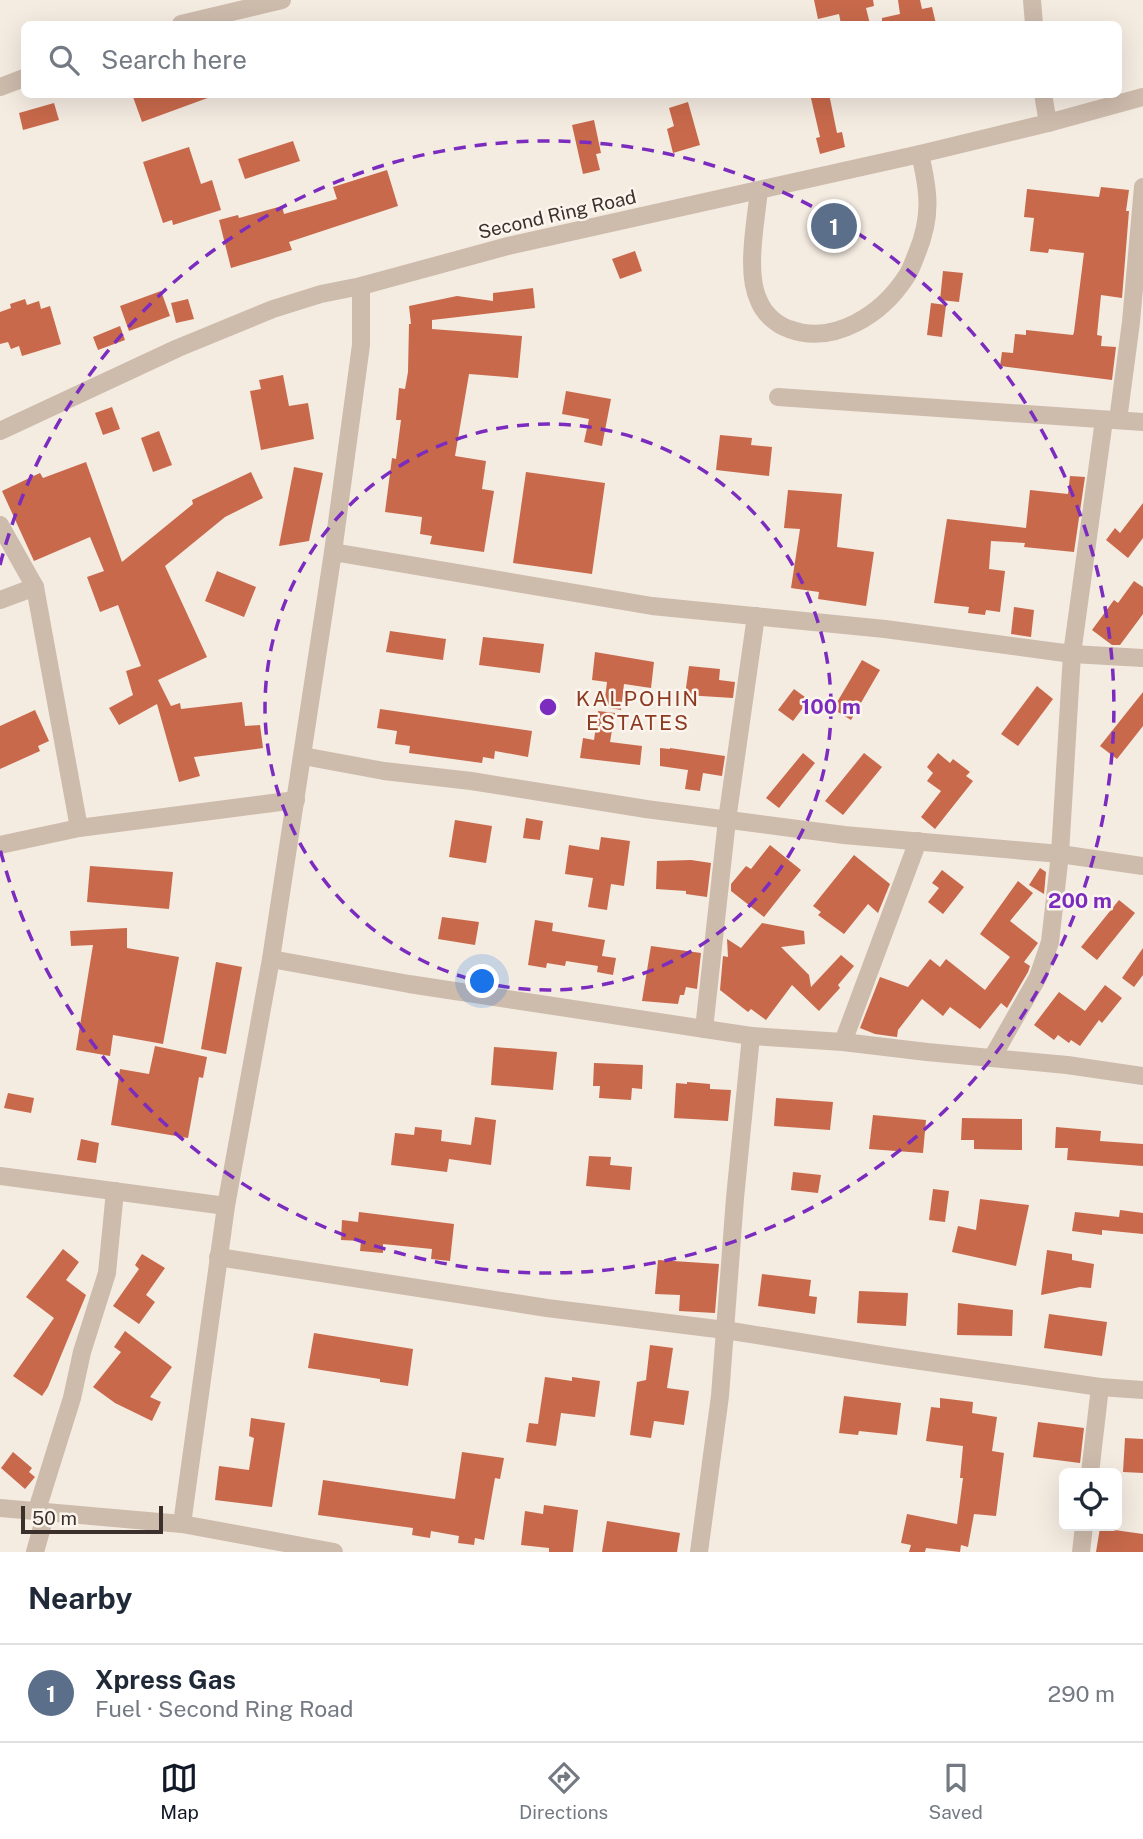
<!DOCTYPE html>
<meta charset="utf-8">
<style>
:root{--surface:#fff;--page:#f6f6f7;--text:#1f2937;--muted:#747a83;--line:#e0e1e3;--accent:#111827}
body{margin:0;font-family:"Public Sans",sans-serif;background:var(--page);color:var(--text)}
.controls{position:absolute;right:21px;bottom:21px;display:grid;overflow:hidden;border-radius:10px;box-shadow:0 7px 28px #0002}
.controls button{width:63px;height:63px;display:grid;place-items:center;padding:0;border:0;border-bottom:2px solid var(--line);background:var(--surface);color:var(--text);font:35px sans-serif}
.scale{position:absolute;left:21px;bottom:18px;width:142px;box-sizing:border-box;padding-left:7px;border:4px solid #3b302b;border-top:0;font-size:19px;line-height:24px;white-space:nowrap;color:#3b302b;-webkit-text-stroke:5px #fbf5ee;paint-order:stroke}
.you{position:absolute;left:483px;top:982px;width:24px;height:24px;margin:-18px;border:5px solid #fff;border-radius:50%;background:#1a73e8;box-shadow:0 0 0 10px #1a73e833}
.badge{display:grid;place-items:center;width:46px;height:46px;border-radius:50%;background:var(--accent);color:#fff;font-size:23px;font-weight:700}
.pin{position:absolute;translate:-50% -50%;border:4px solid #fff;box-shadow:0 2px 7px #0006}
.list{margin:0;padding:0;list-style:none}
h2{display:flex;justify-content:space-between;align-items:center;height:91px;margin:0;padding:0 28px;font-size:30px}
h2 small{font-size:23px;font-weight:400;color:var(--muted)}
.list li{display:grid;grid-template-columns:46px 1fr auto;gap:21px;align-items:center;box-sizing:border-box;height:98px;padding:0 28px;border-top:2px solid var(--line)}
.list b{display:block;font-size:26px;white-space:nowrap}
.list p{margin:0;font-size:23px;white-space:nowrap;color:var(--muted)}
.list em{font-size:23px;font-style:normal;color:var(--muted)}
.icon{flex:none;width:38px;height:38px;fill:none;stroke:currentColor;stroke-width:2;stroke-linecap:round;stroke-linejoin:round}
.map{position:relative;flex:none;width:1143px;height:1552px;overflow:hidden}
.search{position:absolute;background:var(--surface);box-shadow:0 7px 28px #0002;left:21px;right:21px;top:21px;height:77px;display:flex;align-items:center;gap:18px;box-sizing:border-box;padding:0 24px;border-radius:10px;color:var(--muted);font-size:26px}
.sheet{height:189px;background:var(--surface)}
nav{display:flex;justify-content:space-around;align-items:center;box-sizing:border-box;height:98px;border-top:2px solid var(--line);background:var(--surface);font-size:19px;color:var(--muted)}
nav a{display:grid;justify-items:center;gap:4px}
nav .on{color:var(--accent)}
.map>svg:first-child{display:block}
.building{fill:#c8694b}
.lines{fill:none;stroke-linecap:round;stroke-linejoin:round}
.minor{stroke:#cdbbac;stroke-width:18}
.tertiary{stroke:#cdbbac;stroke-width:18}
.ring{fill:none;stroke:#7b2cbf;stroke-width:3.5;stroke-dasharray:12 9}
.labels{text-anchor:middle;dominant-baseline:central;stroke-width:5;stroke-linejoin:round;paint-order:stroke}
.street-label{font-size:19px;fill:#3b302b;stroke:#fbf5ee}
.neighbourhood-label{font-size:21px;letter-spacing:2px;fill:#8c3b22;stroke:#fbf5ee}
.centre{fill:#7b2cbf;stroke:#fbf5ee;stroke-width:3.5}
.ring-label{font-size:21px;text-anchor:middle;font-weight:bold;fill:#7b2cbf;stroke:#fbf5ee;stroke-width:5;stroke-linejoin:round;paint-order:stroke}
</style>
<div class="map">
<svg width="1143" height="1552" viewBox="0 0 1143 1552">
<rect width="100%" height="100%" fill="#f4ebe1"/>
<!-- building -->
<g class="building">
<polygon points="814,0 873,0 874,6 866,8 870,24 841,24 839,14 818,19"/>
<polygon points="898,0 920,0 922,9 932,7 936,24 882,24 882,18 900,14"/>
<polygon points="132,94 212,94 213,96 142,122"/>
<polygon points="810,94 829,94 837,133 842,132 845,147 820,154 816,138 820,137"/>
<polygon points="688,102 700,145 673,153 667,129 674,126 669,108"/>
<polygon points="54,103 59,120 23,130 19,113"/>
<polygon points="594,120 601,153 596,154 600,170 583,174 572,125"/>
<polygon points="293,141 300,161 245,179 238,159"/>
<polygon points="189,147 201,184 212,180 221,210 173,225 172,220 163,223 143,162"/>
<polygon points="387,170 398,206 289,242 292,250 231,268 219,220 238,215 239,218 282,206 284,214 337,199 333,187"/>
<polygon points="1101,187 1129,190 1126,211 1129,211 1122,298 1101,295 1097,335 1102,336 1101,346 1116,347 1112,380 1000,366 1002,352 1013,353 1015,334 1026,335 1026,330 1073,335 1074,332 1084,253 1049,249 1048,253 1030,251 1034,218 1024,217 1027,189 1099,197"/>
<polygon points="635,251 642,271 620,279 612,259"/>
<polygon points="943,271 963,273 959,302 940,300"/>
<polygon points="533,288 535,308 432,320 432,329 522,336 518,378 469,374 455,456 486,461 482,489 494,491 484,552 430,544 432,536 420,534 422,517 385,512 392,458 396,459 401,420 396,420 399,388 405,389 408,372 409,324 411,324 409,306 457,296 493,301 493,293"/>
<polygon points="161,291 170,316 129,331 120,306"/>
<polygon points="25,299 27,305 39,301 41,309 50,306 61,344 22,356 19,346 11,349 8,342 0,344 0,312 11,308 10,304"/>
<polygon points="188,299 194,319 176,323 171,303"/>
<polygon points="931,303 946,305 942,337 927,335"/>
<polygon points="120,326 125,340 98,350 93,337"/>
<polygon points="283,375 289,406 308,403 314,439 261,450 250,391 261,389 259,380"/>
<polygon points="566,391 611,399 602,446 584,442 589,419 562,414"/>
<polygon points="112,407 120,429 103,435 95,413"/>
<polygon points="159,431 172,465 153,472 141,438"/>
<polygon points="720,435 752,438 751,445 772,447 769,476 716,470"/>
<polygon points="86,462 122,562 193,504 192,500 251,472 263,498 225,517 165,566 207,657 158,680 171,706 180,703 181,709 242,702 245,726 260,725 263,748 194,757 200,776 179,782 157,704 119,725 109,708 133,695 126,671 141,666 118,605 100,612 87,577 104,571 90,537 34,561 2,491 40,473 43,478"/>
<polygon points="294,467 323,473 309,541 279,546"/>
<polygon points="526,472 605,483 592,574 513,563"/>
<polygon points="1070,476 1085,477 1074,552 1024,547 1025,543 991,541 989,569 1005,571 1000,612 986,610 985,615 968,613 969,607 934,603 947,519 1026,528 1030,490 1068,494"/>
<polygon points="788,490 842,494 837,547 874,552 866,606 818,599 819,592 791,588 800,529 784,528"/>
<polygon points="1143,503 1143,538 1128,558 1106,540 1115,528 1120,533"/>
<polygon points="217,571 256,587 244,617 205,601"/>
<polygon points="1134,581 1143,587 1143,614 1120,645 1112,645 1092,630 1114,600 1118,603"/>
<polygon points="1014,607 1034,610 1031,637 1011,634"/>
<polygon points="390,631 446,639 443,660 386,652"/>
<polygon points="483,637 544,644 540,673 479,665"/>
<polygon points="595,652 654,662 651,688 624,684 621,710 604,707 607,682 592,680"/>
<polygon points="862,660 880,670 851,720 833,709"/>
<polygon points="689,666 720,669 719,680 735,682 733,698 685,695"/>
<polygon points="1037,686 1053,699 1018,746 1001,734"/>
<polygon points="794,689 809,700 793,721 778,710"/>
<polygon points="1143,692 1143,726 1117,759 1100,746"/>
<polygon points="380,709 532,731 528,757 495,751 494,759 483,757 482,763 409,753 410,746 395,744 397,731 377,728"/>
<polygon points="35,710 49,741 38,746 40,751 0,769 0,726"/>
<polygon points="598,711 615,713 610,742 642,746 640,765 580,758 583,738 594,740"/>
<polygon points="660,748 670,749 670,748 725,756 722,776 703,773 700,791 685,789 688,770 660,766"/>
<polygon points="803,753 815,763 779,808 766,798"/>
<polygon points="864,753 882,767 843,815 825,801"/>
<polygon points="938,753 950,763 953,759 970,772 966,776 973,781 935,829 921,817 941,791 927,781 933,773 927,767"/>
<polygon points="526,818 543,821 540,840 523,838"/>
<polygon points="455,820 492,826 486,863 449,857"/>
<polygon points="601,837 630,841 624,886 611,884 607,910 588,907 593,878 565,874 569,845 599,850"/>
<polygon points="770,845 801,870 764,917 731,891 731,884 746,866 751,869"/>
<polygon points="854,855 890,884 878,913 868,904 844,934 818,915 821,912 813,906"/>
<polygon points="691,860 711,863 707,897 686,894 686,891 656,889 657,861"/>
<polygon points="90,866 173,872 169,909 87,902"/>
<polygon points="1040,868 1046,872 1044,894 1029,885"/>
<polygon points="942,870 964,887 943,914 928,902 939,888 932,883"/>
<polygon points="1018,881 1033,893 1010,921 1038,943 1024,962 1030,966 1028,972 1007,1008 1001,1003 980,1029 950,1007 943,1016 922,999 898,1030 897,1037 875,1034 860,1028 880,977 908,987 930,959 940,967 946,959 985,990 1010,957 980,934"/>
<polygon points="1119,900 1135,913 1097,960 1081,947"/>
<polygon points="442,917 479,922 475,945 438,939"/>
<polygon points="535,920 553,923 552,931 605,940 602,956 616,958 613,975 597,972 598,966 566,961 565,966 547,963 546,968 528,965"/>
<polygon points="762,923 804,931 805,944 781,947 809,975 811,987 841,955 854,966 838,985 840,988 819,1011 792,985 766,1020 751,1009 748,1012 720,990 723,956 728,957 727,939 741,948"/>
<polygon points="127,928 127,948 179,957 163,1044 113,1035 110,1056 76,1050 93,945 71,946 70,931"/>
<polygon points="651,946 701,953 697,989 686,987 684,995 680,995 678,1004 642,1001"/>
<polygon points="1143,948 1143,975 1134,987 1122,978"/>
<polygon points="216,962 242,967 226,1054 201,1049"/>
<polygon points="1105,985 1122,998 1102,1023 1099,1020 1080,1046 1071,1040 1069,1043 1058,1035 1054,1040 1034,1025 1059,992 1085,1011"/>
<polygon points="155,1046 207,1057 203,1078 199,1077 188,1138 111,1125 120,1069 149,1074"/>
<polygon points="494,1047 557,1052 553,1090 491,1085"/>
<polygon points="594,1063 643,1065 642,1089 632,1088 631,1100 599,1098 600,1086 593,1086"/>
<polygon points="687,1082 710,1084 710,1089 731,1090 728,1121 674,1118 676,1083 687,1084"/>
<polygon points="8,1093 34,1098 31,1113 4,1108"/>
<polygon points="776,1098 833,1102 830,1130 774,1126"/>
<polygon points="873,1115 926,1120 923,1153 869,1149"/>
<polygon points="475,1117 496,1120 491,1165 449,1159 447,1172 391,1165 395,1133 414,1135 415,1127 442,1130 441,1141 471,1145"/>
<polygon points="962,1118 1022,1119 1022,1150 974,1149 974,1140 961,1140"/>
<polygon points="1056,1127 1101,1131 1100,1141 1143,1144 1143,1166 1067,1160 1068,1148 1055,1148"/>
<polygon points="81,1139 99,1143 96,1163 77,1160"/>
<polygon points="589,1156 611,1157 610,1165 632,1167 630,1190 586,1186"/>
<polygon points="793,1172 821,1175 818,1193 791,1190"/>
<polygon points="933,1189 949,1191 945,1222 929,1220"/>
<polygon points="980,1199 1029,1205 1016,1266 952,1252 958,1226 976,1230"/>
<polygon points="1120,1210 1143,1213 1143,1234 1102,1230 1102,1235 1072,1231 1075,1212 1119,1217"/>
<polygon points="359,1212 454,1224 450,1261 431,1259 432,1249 383,1244 383,1253 360,1251 361,1241 341,1240 342,1220 358,1222"/>
<polygon points="63,1249 79,1262 66,1280 86,1295 48,1387 42,1396 13,1376 54,1318 26,1297"/>
<polygon points="1047,1250 1072,1254 1072,1260 1094,1264 1091,1288 1080,1287 1041,1295"/>
<polygon points="142,1254 165,1268 146,1295 155,1302 139,1324 113,1306 139,1269 135,1265"/>
<polygon points="658,1260 719,1264 715,1313 679,1311 680,1295 655,1294"/>
<polygon points="762,1274 811,1280 809,1296 817,1297 815,1314 758,1306"/>
<polygon points="859,1291 908,1293 906,1326 857,1323"/>
<polygon points="958,1303 1013,1310 1012,1336 957,1335"/>
<polygon points="1049,1314 1107,1322 1102,1356 1044,1348"/>
<polygon points="125,1331 172,1367 150,1397 161,1402 152,1421 115,1403 93,1387 121,1352 114,1347"/>
<polygon points="314,1333 413,1349 408,1386 380,1382 380,1379 308,1368"/>
<polygon points="650,1345 673,1348 667,1388 689,1391 684,1425 654,1421 651,1438 630,1435 637,1382 646,1380"/>
<polygon points="545,1377 572,1381 572,1377 600,1381 595,1417 561,1413 556,1446 526,1442 529,1423 538,1424"/>
<polygon points="844,1396 901,1403 897,1435 859,1431 858,1435 839,1433"/>
<polygon points="940,1398 973,1402 972,1413 997,1417 992,1451 1004,1453 996,1516 974,1514 968,1547 961,1545 960,1552 926,1548 925,1552 909,1552 911,1545 901,1543 907,1514 957,1524 963,1478 960,1478 963,1446 926,1441 931,1407 940,1408"/>
<polygon points="251,1418 285,1423 272,1507 215,1500 219,1466 249,1470 254,1438 249,1436"/>
<polygon points="1038,1422 1084,1428 1080,1463 1033,1457"/>
<polygon points="1125,1438 1143,1439 1143,1473 1123,1472"/>
<polygon points="13,1452 32,1468 29,1472 35,1477 25,1489 1,1468"/>
<polygon points="462,1452 504,1458 500,1479 495,1478 484,1540 475,1538 474,1545 458,1543 459,1536 431,1531 430,1538 412,1535 413,1528 318,1515 323,1480 455,1499"/>
<polygon points="544,1505 578,1510 573,1552 549,1552 549,1548 521,1545 525,1511 543,1514"/>
<polygon points="607,1521 680,1533 677,1552 602,1552"/>
<polygon points="1100,1528 1143,1534 1143,1552 1096,1552"/>
</g>
<g class="lines">
<!-- minor -->
<g class="minor">
<polyline points="1032,0 1034,24"/>
<polyline points="181,24 282,0"/>
<polyline points="0,87 24,78"/>
<polyline points="1043,94 1048,123"/>
<path d="M759 190C756 221 745 273 759 301 764 314 777 325 789 329 834 346 882 314 906 277 911 270 914 260 917 253 932 216 929 192 920 154"/>
<polyline points="778,397 1143,422"/>
<polyline points="1118,420 1131,322 1143,187"/>
<polyline points="0,525 35,587 79,828"/>
<polyline points="333,552 652,606 885,629 1072,654 1143,658"/>
<polyline points="0,600 35,587"/>
<polyline points="303,756 384,771 471,781 646,809 844,835 1060,854 1143,866"/>
<polyline points="0,845 79,828 296,800"/>
<polyline points="271,959 409,984 751,1036 843,1042 927,1052 1067,1065 1143,1076"/>
<polyline points="704,1029 727,820 756,616"/>
<polyline points="843,1042 918,841"/>
<polyline points="992,1058 1038,977 1050,942 1060,854 1072,654 1104,420"/>
<polyline points="0,1176 226,1206"/>
<polyline points="218,1257 547,1308 725,1330 887,1356 1100,1387 1143,1390"/>
<polyline points="1090,1473 1100,1387"/>
<polyline points="0,1508 182,1524 334,1552"/>
<polyline points="36,1513 72,1398 82,1352 107,1273 115,1191"/>
<polyline points="182,1524 226,1206 271,959 333,552 361,345 361,286"/>
<polyline points="35,1552 46,1513"/>
<polyline points="699,1552 720,1396 735,1198 751,1036"/>
<polyline points="1081,1552 1084,1526"/>
</g>
<!-- tertiary -->
<polyline class="tertiary" points="0,431 178,348 273,309 321,294 361,286 508,246 920,154 1048,123 1143,97"/>
</g>
<!-- distance rings -->
<g class="ring">
<circle cx="548" cy="707" r="283"/>
<path d="M0 565A566 566 0 1 1 0 849"/>
</g>
<g class="labels">
<!-- street labels -->
<g class="street-label">
<text transform="translate(557 214) rotate(-13)">Second Ring Road</text>
</g>
<!-- neighbourhood labels -->
<g class="neighbourhood-label">
<text x="638" y="698">KALPOHIN<tspan x="638" dy="24">ESTATES</tspan></text>
</g>
</g>
<circle cx="548" cy="707" r="10" class="centre"/>
<g class="ring-label">
<text x="831" y="714">100 m</text>
<text x="1080" y="908">200 m</text>
</g>
</svg>
<div class="controls">
<button><svg class="icon" aria-label="locate" viewBox="0 0 24 24"><circle cx="12" cy="12" r="6"/><path d="M12 2v4M12 18v4M2 12h4M18 12h4"/></svg></button>
</div>
<div class="scale">50 m</div>
<div class="you"></div>
<div class="pin badge" style="left:834px;top:226px;background:#5c6f8a">1</div>
<div class="search"><svg class="icon" aria-label="search" viewBox="0 0 24 24"><circle cx="10" cy="10" r="6"/><path d="M15 15l6 6"/></svg>Search here</div>
</div>
<section class="sheet">
<h2>Nearby<small></small></h2>
<ul class="list">
<li><span class="badge" style="background:#5c6f8a">1</span><div><b>Xpress Gas</b><p>Fuel · Second Ring Road</p></div><em>290 m</em></li>
</ul>
</section>
<nav>
<a class="on"><svg class="icon" aria-label="map" viewBox="0 0 24 24"><path d="M3 6l6-2 6 2 6-2v14l-6 2-6-2-6 2zM9 4v14M15 6v14"/></svg>Map</a>
<a><svg class="icon" aria-label="directions" viewBox="0 0 24 24"><path d="M12 3l9 9-9 9-9-9zM9 14v-3h6M13 9l2 2-2 2"/></svg>Directions</a>
<a><svg class="icon" aria-label="saved" viewBox="0 0 24 24"><path d="M7 4h10v16l-5-4-5 4z"/></svg>Saved</a>
</nav>
